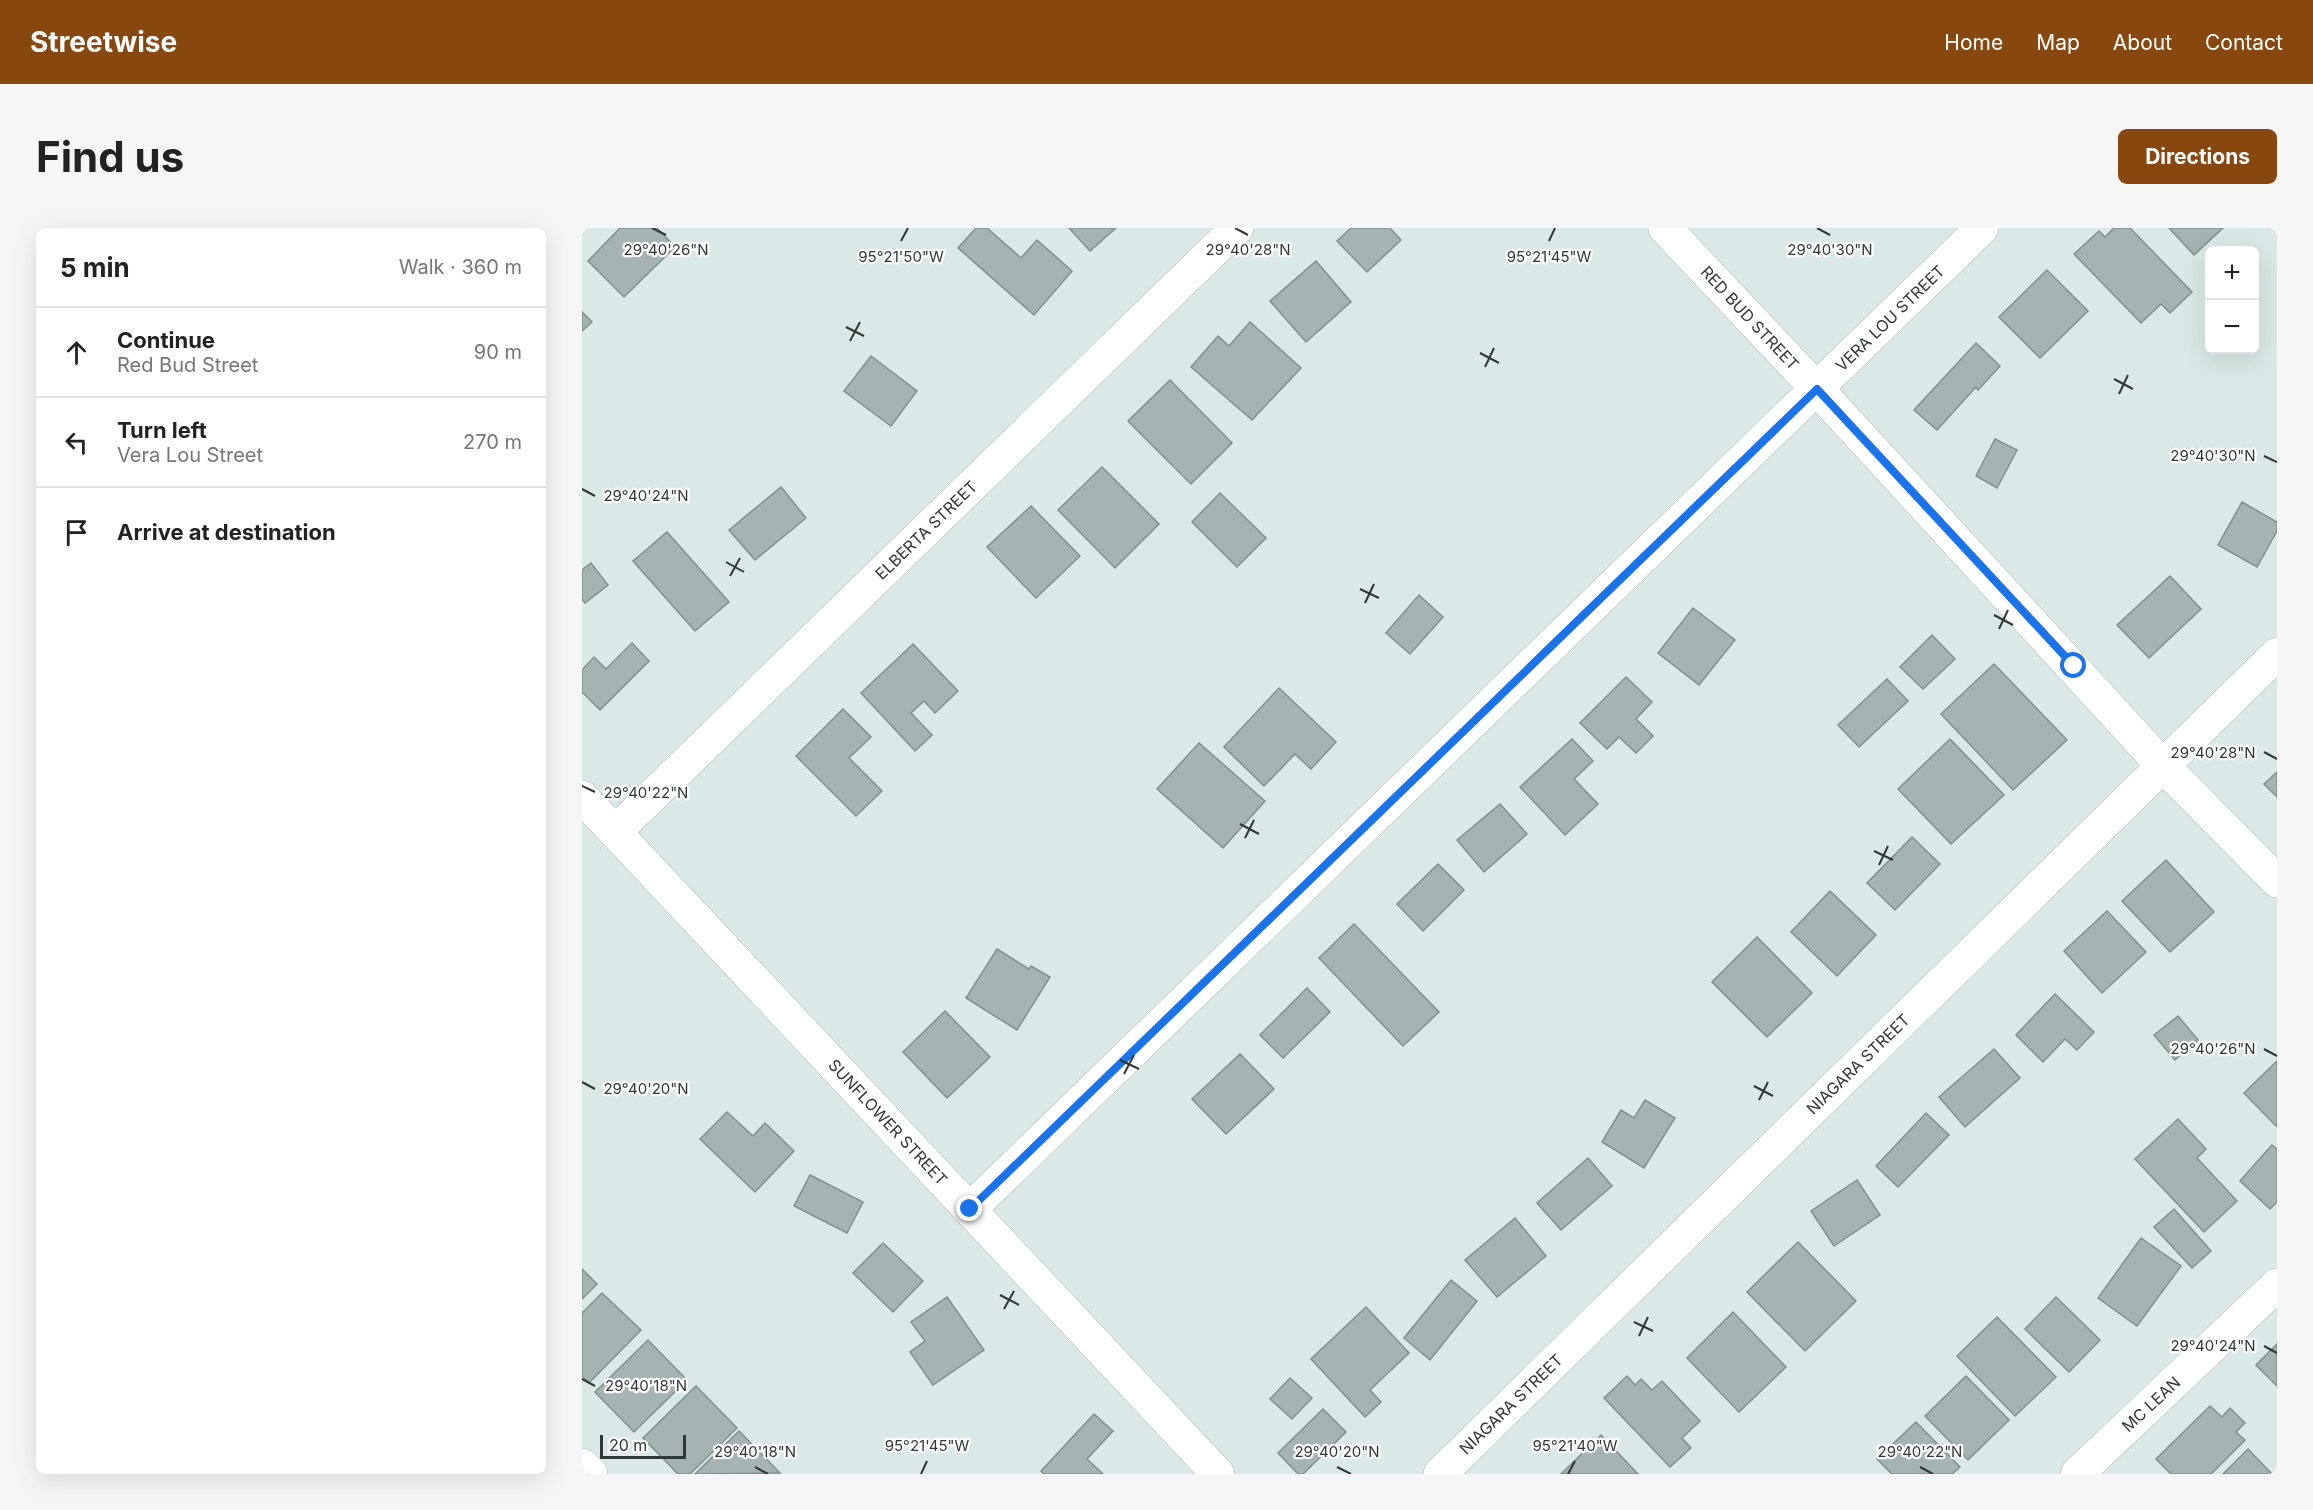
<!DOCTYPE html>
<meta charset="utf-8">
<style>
:root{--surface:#fff;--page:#f6f6f6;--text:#222;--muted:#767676;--line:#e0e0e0;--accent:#87470e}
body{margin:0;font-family:Inter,sans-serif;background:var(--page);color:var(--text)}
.controls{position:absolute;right:18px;top:18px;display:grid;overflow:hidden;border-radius:9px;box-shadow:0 6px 24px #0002}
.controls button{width:54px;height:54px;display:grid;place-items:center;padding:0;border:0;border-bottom:2px solid var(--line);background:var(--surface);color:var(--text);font:30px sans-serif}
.scale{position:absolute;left:18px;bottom:15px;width:86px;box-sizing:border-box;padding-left:6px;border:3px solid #313736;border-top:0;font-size:16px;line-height:21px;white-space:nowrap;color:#313736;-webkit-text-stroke:4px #fff;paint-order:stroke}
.stop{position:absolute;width:18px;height:18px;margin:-14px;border:4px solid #1a73e8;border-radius:50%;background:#fff}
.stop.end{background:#1a73e8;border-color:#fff;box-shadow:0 2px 6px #0008}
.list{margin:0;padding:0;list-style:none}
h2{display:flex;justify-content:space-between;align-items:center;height:78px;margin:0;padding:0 24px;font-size:26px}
h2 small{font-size:20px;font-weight:400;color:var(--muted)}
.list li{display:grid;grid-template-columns:39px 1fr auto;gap:18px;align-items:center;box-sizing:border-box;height:90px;padding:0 24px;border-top:2px solid var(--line)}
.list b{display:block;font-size:22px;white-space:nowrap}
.list p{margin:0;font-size:20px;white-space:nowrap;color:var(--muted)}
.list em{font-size:20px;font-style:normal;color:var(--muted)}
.icon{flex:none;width:33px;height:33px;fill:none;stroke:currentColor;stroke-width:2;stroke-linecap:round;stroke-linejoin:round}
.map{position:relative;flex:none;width:1695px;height:1246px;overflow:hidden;border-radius:9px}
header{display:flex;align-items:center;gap:36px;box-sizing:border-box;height:84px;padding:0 30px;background:var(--accent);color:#fff}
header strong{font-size:28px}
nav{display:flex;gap:33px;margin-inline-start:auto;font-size:21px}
.intro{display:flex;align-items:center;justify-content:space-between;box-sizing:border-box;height:144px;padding:0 36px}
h1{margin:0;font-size:42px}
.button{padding:15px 27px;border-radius:9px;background:var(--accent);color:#fff;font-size:21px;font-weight:700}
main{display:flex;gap:36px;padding:0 36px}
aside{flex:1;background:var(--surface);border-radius:9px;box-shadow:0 6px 24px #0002}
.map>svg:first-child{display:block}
.building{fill:#a5b4b2;stroke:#82908e;stroke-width:1.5}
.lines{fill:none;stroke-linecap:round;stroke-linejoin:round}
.minor-casing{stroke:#adbcba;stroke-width:34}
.minor{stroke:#fff;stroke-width:33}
.route{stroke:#1a73e8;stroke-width:8}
.ticks{fill:none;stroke:#313736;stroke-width:2}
.labels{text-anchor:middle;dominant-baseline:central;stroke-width:4.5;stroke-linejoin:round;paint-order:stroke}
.street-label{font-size:16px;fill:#313736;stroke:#fff}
.ticks-label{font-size:15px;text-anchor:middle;fill:#313736;stroke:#fff;stroke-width:4.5;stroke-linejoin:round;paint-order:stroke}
</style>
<header>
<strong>Streetwise</strong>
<nav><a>Home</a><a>Map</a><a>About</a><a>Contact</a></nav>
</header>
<div class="intro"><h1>Find us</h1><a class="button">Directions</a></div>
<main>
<aside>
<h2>5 min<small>Walk · 360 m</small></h2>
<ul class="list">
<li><svg class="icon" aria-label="ahead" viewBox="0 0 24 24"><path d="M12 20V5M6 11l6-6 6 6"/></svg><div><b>Continue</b><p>Red Bud Street</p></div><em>90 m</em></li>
<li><svg class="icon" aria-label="left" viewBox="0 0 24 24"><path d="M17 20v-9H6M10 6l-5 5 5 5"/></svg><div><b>Turn left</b><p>Vera Lou Street</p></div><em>270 m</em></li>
<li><svg class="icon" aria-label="arrive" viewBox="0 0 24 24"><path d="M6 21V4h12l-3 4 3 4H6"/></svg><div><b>Arrive at destination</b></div></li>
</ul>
</aside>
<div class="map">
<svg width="1695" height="1246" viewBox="0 0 1695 1246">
<rect width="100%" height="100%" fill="#dae9e7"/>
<!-- building -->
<g class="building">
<polygon points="38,0 75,0 93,19 42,69 6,33"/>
<polygon points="394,0 405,0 439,30 455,12 490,43 452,87 376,20"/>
<polygon points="487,0 534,0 508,23"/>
<polygon points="769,0 808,0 819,12 785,44 755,13"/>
<polygon points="1532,0 1548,0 1610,64 1588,85 1579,76 1559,95 1492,26 1517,3 1523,9"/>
<polygon points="1587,0 1641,0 1612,27"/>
<polygon points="734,33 769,74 724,114 688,73"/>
<polygon points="1465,42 1506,83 1458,130 1417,89"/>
<polygon points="0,84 10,94 0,103"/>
<polygon points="668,94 719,140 670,192 609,139 636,108 647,118"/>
<polygon points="1394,115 1418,138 1396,162 1394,159 1355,202 1332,182"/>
<polygon points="289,128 335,163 309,198 262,163"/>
<polygon points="588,152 650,215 609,256 546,193"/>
<polygon points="1413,211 1435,222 1415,260 1394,248"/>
<polygon points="520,239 577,296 533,340 476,282"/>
<polygon points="199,259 224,290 173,332 147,302"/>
<polygon points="638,265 684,310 655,339 610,294"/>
<polygon points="1660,274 1695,294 1695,303 1675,339 1636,317"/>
<polygon points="449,278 498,328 454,370 405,319"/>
<polygon points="85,304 147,374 113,403 51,333"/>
<polygon points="9,335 26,357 3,375 0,371 0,342"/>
<polygon points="1588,348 1619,381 1567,430 1535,397"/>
<polygon points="837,367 861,389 828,426 804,405"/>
<polygon points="1111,380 1153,412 1117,457 1076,425"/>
<polygon points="1350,407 1373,431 1341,461 1318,439"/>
<polygon points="50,415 67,433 18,482 0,464 0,442 12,429 24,441"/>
<polygon points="331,416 376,463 353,485 342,473 329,485 350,507 333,523 279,465"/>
<polygon points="1412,436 1485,512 1431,562 1359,486"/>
<polygon points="1044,449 1070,474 1054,491 1071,508 1054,525 1037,509 1025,521 998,495"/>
<polygon points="1305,451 1326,473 1277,519 1256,497"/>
<polygon points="697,460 754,514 729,541 713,526 682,558 642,519"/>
<polygon points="261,481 289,509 267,530 300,563 274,588 214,528"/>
<polygon points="990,511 1011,533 992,551 1016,576 983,607 938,559"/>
<polygon points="1368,511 1422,567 1369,616 1316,561"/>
<polygon points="617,515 683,573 641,620 575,561"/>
<polygon points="1695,544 1695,569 1682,556"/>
<polygon points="918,576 945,606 902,644 875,612"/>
<polygon points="1330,609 1358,636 1313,682 1285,655"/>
<polygon points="1584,632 1632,684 1588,724 1540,673"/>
<polygon points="856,636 882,662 841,703 815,676"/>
<polygon points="1248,663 1294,707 1255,748 1209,704"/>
<polygon points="1525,683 1564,724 1520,765 1482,723"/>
<polygon points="772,696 857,784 821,818 737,730"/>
<polygon points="1175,709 1230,765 1185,809 1130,754"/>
<polygon points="415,721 447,741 449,738 468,749 435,802 384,770"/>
<polygon points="725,760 748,784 701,830 678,807"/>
<polygon points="1473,766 1512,804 1495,822 1483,811 1461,834 1434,807"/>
<polygon points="363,783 408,829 365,870 321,824"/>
<polygon points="1596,788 1616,812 1593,832 1572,807"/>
<polygon points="1412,821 1438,850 1383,899 1357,869"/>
<polygon points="658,826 692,861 644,906 610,871"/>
<polygon points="1695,833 1695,899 1662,865"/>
<polygon points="1063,872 1093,890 1062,940 1020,914 1039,882 1052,890"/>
<polygon points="145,884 171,908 183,895 212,923 173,964 118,911"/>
<polygon points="1344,885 1367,907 1316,959 1294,938"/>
<polygon points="1596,891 1624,921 1615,930 1655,973 1622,1004 1553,931"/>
<polygon points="1690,917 1695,921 1695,974 1688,981 1658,953"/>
<polygon points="1006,930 1030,958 979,1002 955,975"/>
<polygon points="228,947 281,974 265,1005 212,978"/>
<polygon points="1275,952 1298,987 1252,1018 1229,983"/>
<polygon points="1592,981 1629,1023 1610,1040 1572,999"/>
<polygon points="933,990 964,1028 915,1069 883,1032"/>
<polygon points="1559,1010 1599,1038 1555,1098 1516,1070"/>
<polygon points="1216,1014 1274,1073 1223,1123 1165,1064"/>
<polygon points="301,1015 341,1053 311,1084 271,1045"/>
<polygon points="0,1041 15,1056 0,1071"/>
<polygon points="869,1052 895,1073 848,1132 822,1110"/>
<polygon points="20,1065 59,1102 7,1155 0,1148 0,1085"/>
<polygon points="365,1069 402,1122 351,1157 328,1124 343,1113 329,1094"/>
<polygon points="1474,1069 1518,1112 1487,1144 1443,1101"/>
<polygon points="784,1079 827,1125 788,1162 799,1174 783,1189 729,1131"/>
<polygon points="1151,1084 1204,1139 1157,1184 1105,1130"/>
<polygon points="1415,1089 1474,1149 1433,1188 1375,1128"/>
<polygon points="66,1112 105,1152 52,1204 13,1164"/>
<polygon points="1695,1116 1695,1158 1674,1137"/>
<polygon points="1045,1148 1053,1157 1059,1151 1070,1162 1080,1153 1118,1193 1100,1210 1109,1220 1088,1239 1022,1170"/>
<polygon points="1384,1148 1427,1192 1386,1232 1343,1188"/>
<polygon points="708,1150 730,1170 710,1191 688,1171"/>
<polygon points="114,1158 155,1200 108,1246 96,1246 61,1210"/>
<polygon points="1628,1178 1640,1189 1648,1180 1663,1195 1654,1204 1663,1212 1629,1246 1589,1246 1574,1231"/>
<polygon points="741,1181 764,1204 721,1246 716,1246 696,1225"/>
<polygon points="512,1186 531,1203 505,1231 521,1246 462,1246 459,1243"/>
<polygon points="1334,1194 1378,1239 1370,1246 1310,1246 1295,1231"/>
<polygon points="157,1203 198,1245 113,1246"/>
<polygon points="1019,1207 1056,1246 979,1246"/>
<polygon points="1666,1221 1690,1246 1641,1246"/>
</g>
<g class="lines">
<!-- minor casing -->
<g class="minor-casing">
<g id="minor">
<polyline points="1083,0 1235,161 1581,538 1695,653"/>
<polyline points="0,569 636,1246"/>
<polyline points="33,604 655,0"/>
<polyline points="388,981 1400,0"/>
<polyline points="0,1237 9,1246"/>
<polyline points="858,1246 1695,426"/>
<polyline points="1495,1246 1695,1057"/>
</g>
</g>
<!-- minor -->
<use href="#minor" class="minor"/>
</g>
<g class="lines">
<!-- route -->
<polyline class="route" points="388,981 1235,161 1492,438"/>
</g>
<!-- ticks -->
<path class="ticks" d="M70 0 84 7M653 0 666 7M1235 0 1248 7M319 13 326 0M967 13 973 0M264 99 282 108M268 113 278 94M898 125 917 135M903 139 912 120M1532 151 1551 161M1537 166 1546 147M1682 228 1695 234M0 261 13 268M144 334 162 344M148 348 158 330M778 361 797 370M783 375 792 356M1412 387 1431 397M1417 401 1426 382M1682 524 1695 531M0 558 13 564M658 596 677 606M663 610 672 592M1292 623 1311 632M1297 637 1306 618M1682 821 1695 828M538 832 557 841M542 846 552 827M0 854 13 861M1172 858 1191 868M1177 872 1186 854M418 1067 437 1077M422 1081 432 1063M1052 1094 1071 1103M1057 1108 1066 1089M1682 1118 1695 1125M0 1151 13 1158M173 1239 186 1246M755 1239 769 1246M1338 1239 1351 1246M339 1246 345 1233M986 1246 993 1233"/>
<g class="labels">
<!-- street labels -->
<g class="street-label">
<text transform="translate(1168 90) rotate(47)">RED BUD STREET</text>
<text transform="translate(1308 90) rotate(-44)">VERA LOU STREET</text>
<text transform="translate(344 302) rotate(-44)">ELBERTA STREET</text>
<text transform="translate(1276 836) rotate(-44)">NIAGARA STREET</text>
<text transform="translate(306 894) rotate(47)">SUNFLOWER STREET</text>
<text transform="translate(929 1176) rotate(-44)">NIAGARA STREET</text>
<text transform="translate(1569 1176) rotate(-43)">MC LEAN</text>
</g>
</g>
<g class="ticks-label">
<text x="84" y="27">29°40'26"N</text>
<text x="666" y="27">29°40'28"N</text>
<text x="1248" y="27">29°40'30"N</text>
<text x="319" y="34">95°21'50"W</text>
<text x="967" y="34">95°21'45"W</text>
<text x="1631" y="233">29°40'30"N</text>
<text x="64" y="273">29°40'24"N</text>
<text x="1631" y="530">29°40'28"N</text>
<text x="64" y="570">29°40'22"N</text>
<text x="1631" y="826">29°40'26"N</text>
<text x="64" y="866">29°40'20"N</text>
<text x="1631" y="1123">29°40'24"N</text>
<text x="64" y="1163">29°40'18"N</text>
<text x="345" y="1223">95°21'45"W</text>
<text x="993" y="1223">95°21'40"W</text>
<text x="173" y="1229">29°40'18"N</text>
<text x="755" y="1229">29°40'20"N</text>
<text x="1338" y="1229">29°40'22"N</text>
</g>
</svg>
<div class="controls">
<button>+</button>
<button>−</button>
</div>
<div class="scale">20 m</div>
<div class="stop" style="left:1492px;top:438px"></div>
<div class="stop end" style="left:388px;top:981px"></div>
</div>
</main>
